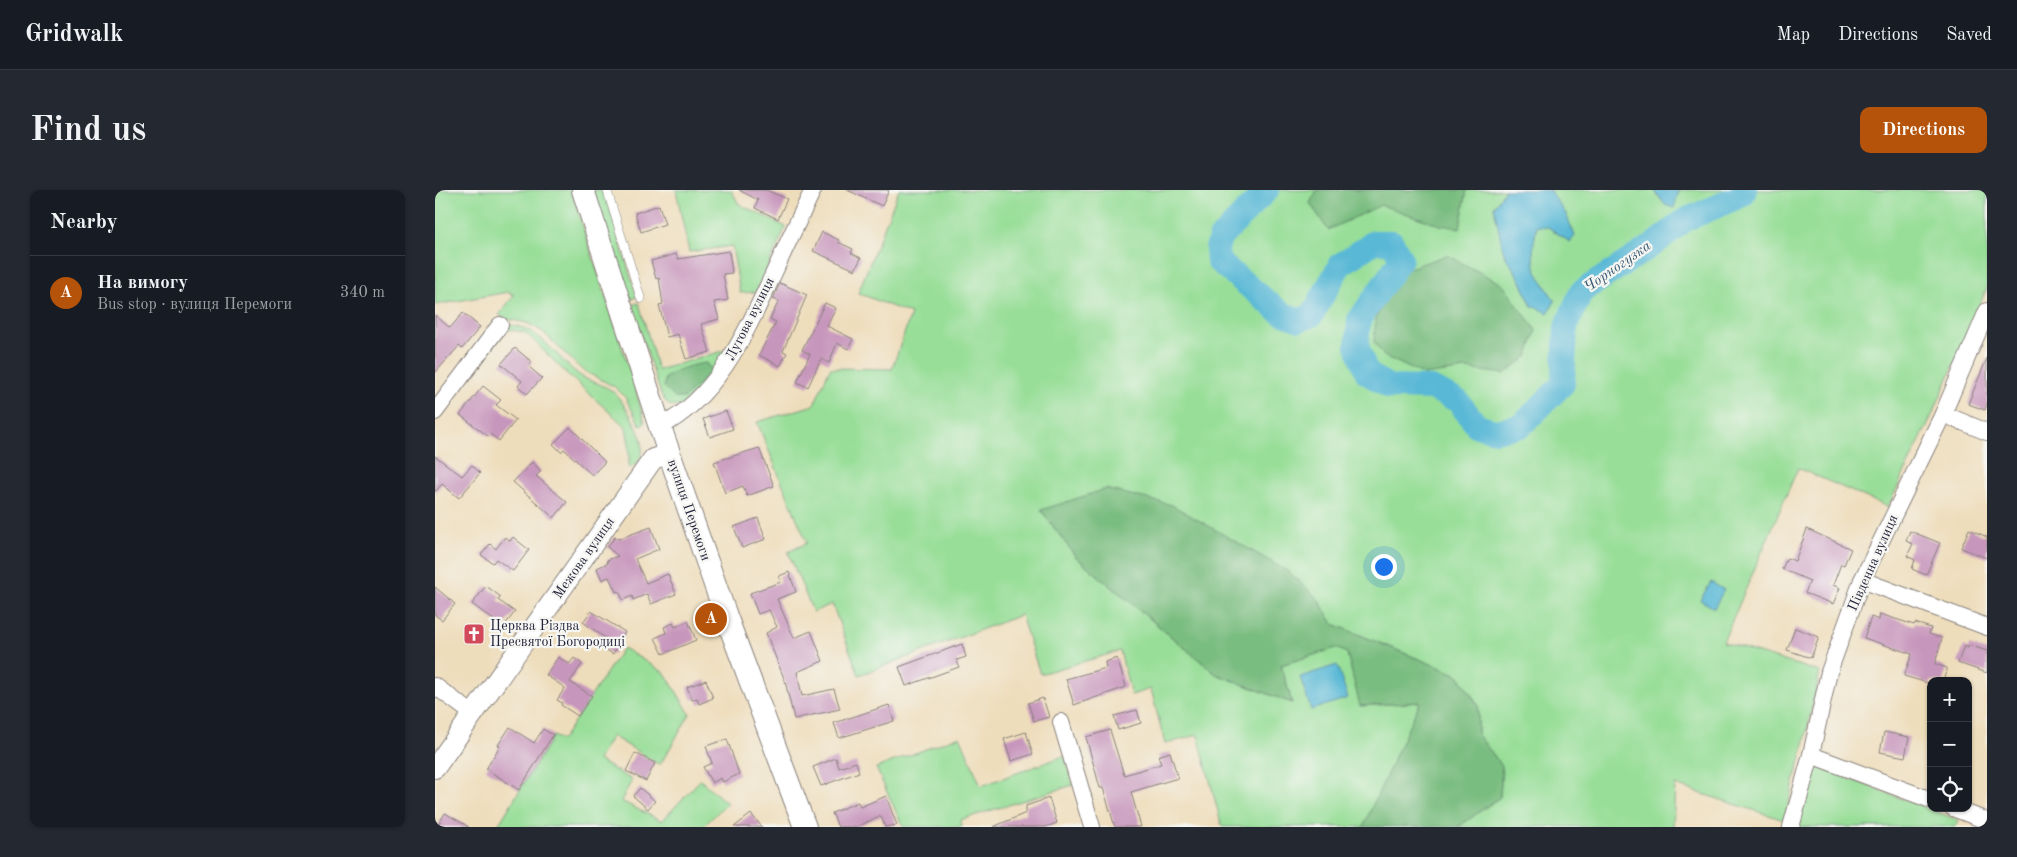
<!DOCTYPE html>
<meta charset="utf-8">
<style>
:root{--surface:#171b24;--page:#242831;--text:#f1f3f6;--muted:#9ea1a6;--line:#363941;--accent:#b45309}
body{margin:0;font-family:"Old Standard TT",serif;background:var(--page);color:var(--text)}
.controls{position:absolute;right:15px;bottom:15px;display:grid;overflow:hidden;border-radius:10px;box-shadow:0 1px 4px #0004}
.controls button{width:45px;height:45px;display:grid;place-items:center;padding:0;border:0;border-bottom:1px solid var(--line);background:var(--surface);color:var(--text);font:25px sans-serif}
.you{position:absolute;left:948px;top:376px;width:18px;height:18px;margin:-12px;border:4px solid #fff;border-radius:50%;background:#1a73e8;box-shadow:0 0 0 8px #1a73e833}
.badge{display:grid;place-items:center;width:32px;height:32px;border-radius:50%;background:var(--accent);color:#fff;font-size:16px;font-weight:700}
.pin{position:absolute;translate:-50% -50%;border:2px solid #fff;box-shadow:0 1px 5px #0006}
.list{margin:0;padding:0;list-style:none}
h2{display:flex;justify-content:space-between;align-items:center;height:65px;margin:0;padding:0 20px;font-size:21px}
h2 small{font-size:16px;font-weight:400;color:var(--muted)}
.list li{display:grid;grid-template-columns:32px 1fr auto;gap:15px;align-items:center;box-sizing:border-box;height:75px;padding:0 20px;border-top:1px solid var(--line)}
.list b{display:block;font-size:19px;white-space:nowrap}
.list p{margin:0;font-size:16px;white-space:nowrap;color:var(--muted)}
.list em{font-size:16px;font-style:normal;color:var(--muted)}
.icon{flex:none;width:28px;height:28px;fill:none;stroke:currentColor;stroke-width:2;stroke-linecap:round;stroke-linejoin:round}
.map{position:relative;flex:none;width:1552px;height:637px;overflow:hidden;border-radius:10px}
header{display:flex;align-items:center;gap:30px;box-sizing:border-box;height:70px;padding:0 25px;background:var(--surface);border-bottom:1px solid var(--line)}
header strong{font-size:24px}
nav{display:flex;gap:28px;margin-inline-start:auto;font-size:18px}
.intro{display:flex;align-items:center;justify-content:space-between;box-sizing:border-box;height:120px;padding:0 30px}
h1{margin:0;font-size:35px}
.button{padding:12px 22px;border-radius:10px;background:var(--accent);color:#fff;font-size:18px;font-weight:700}
main{display:flex;gap:30px;padding:0 30px}
aside{flex:1;background:var(--surface);border-radius:10px;box-shadow:0 1px 4px #0004}
.map>svg:first-child{display:block}
.green{fill:#98de98;stroke:#5d806a}
.forest{fill:#7abd80;stroke:#4e705e}
.water{fill:#58b8d6;stroke:#3d6d88}
.lines{fill:none;stroke-linecap:round;stroke-linejoin:round}
.river{stroke:#58b8d6;stroke-width:24}
.building{fill:#c796bc}
.service-casing{stroke:#88807b;stroke-width:9}
.minor-casing{stroke:#88807b;stroke-width:18}
.tertiary-casing{stroke:#88807b;stroke-width:22}
.secondary-casing{stroke:#88807b;stroke-width:24}
.service{stroke:#fff;stroke-width:8}
.minor{stroke:#fff;stroke-width:16}
.tertiary{stroke:#fff;stroke-width:20}
.secondary{stroke:#fff;stroke-width:22}
.labels{text-anchor:middle;dominant-baseline:central;stroke-width:4.5;stroke-linejoin:round;paint-order:stroke}
.street-label{font-size:14px;fill:#22223b;stroke:#f6f6f2}
.poi-label{font-size:14px;fill:#22223b;stroke:#f6f6f2;text-anchor:start}
.water-label{font-size:15px;font-style:italic;fill:#355671;stroke:#f6f6f2}
</style>
<header>
<strong>Gridwalk</strong>
<nav><a>Map</a><a>Directions</a><a>Saved</a></nav>
</header>
<div class="intro"><h1>Find us</h1><a class="button">Directions</a></div>
<main>
<aside>
<h2>Nearby<small></small></h2>
<ul class="list">
<li><span class="badge">A</span><div><b>На вимогу</b><p>Bus stop · вулиця Перемоги</p></div><em>340 m</em></li>
</ul>
</aside>
<div class="map">
<svg width="1552" height="637" viewBox="0 0 1552 637">
<rect width="100%" height="100%" fill="#f6f6f2"/>
<filter id="ink" filterUnits="userSpaceOnUse"><feTurbulence type="fractalNoise" baseFrequency=".02" numOctaves="2"/><feDisplacementMap in="SourceGraphic" scale="10" xChannelSelector="R" yChannelSelector="G"/><feConvolveMatrix kernelMatrix="1 2 1 2 8 2 1 2 1" color-interpolation-filters="sRGB"/></filter>
<filter id="wash" filterUnits="userSpaceOnUse"><feTurbulence type="fractalNoise" baseFrequency=".0096" numOctaves="4" result="noise"/><feDisplacementMap in="SourceGraphic" scale="20" xChannelSelector="R" yChannelSelector="G"/><feGaussianBlur stdDeviation="1.12" result="paint"/><feColorMatrix in="noise" values="0 0 0 0 0 0 0 0 0 0 0 0 0 0 0 0 0 1.4 0 .05"/><feComposite in="paint" operator="in"/></filter>
<g filter="url(#wash)">
<rect width="100%" height="100%" fill="#edb"/>
<!-- green -->
<g class="green">
<polygon points="0,0 136,0 197,188 210,233 205,235 190,207 180,197 147,180 107,141 92,133 72,129 64,125 79,105 73,102 0,115"/>
<polygon points="158,0 169,0 202,107 193,109"/>
<polygon points="241,0 296,0 304,14 351,37 321,102 305,103 297,56 254,62"/>
<polygon points="464,0 1070,0 1059,17 1069,64 1085,89 1097,116 1120,111 1099,80 1097,56 1102,36 1113,37 1135,52 1131,24 1114,0 1219,0 1230,15 1245,2 1244,0 1552,0 1552,98 1499,221 1453,317 1363,278 1288,452 1385,482 1367,563 1349,630 1240,595 1238,637 1023,637 1065,607 1067,576 1043,545 1043,515 1023,485 898,434 883,409 606,320 641,367 781,484 857,513 846,475 901,458 912,463 926,516 986,512 928,637 787,637 763,545 730,554 716,499 696,505 685,461 605,484 586,425 424,485 397,414 378,422 353,362 372,353 322,232 379,215 395,178 457,179 476,124 423,103"/>
<path d="M204 113 223 180 291 160 277 188 245 216C234 218 231 213 226 204L196 115Z"/>
<path d="M73 135C104 136 120 166 143 184 153 192 167 193 177 201 187 208 206 242 207 253 209 264 204 275 194 278V254L191 237 130 182 91 143 73 139 53 163Z"/>
<polygon points="188,458 230,483 255,524 225,575 177,546 163,570 197,590 186,611 227,631 265,590 292,613 268,637 62,637 118,546 127,550"/>
<polygon points="525,546 546,596 629,566 638,595 525,630 527,637 468,637 441,578"/>
<polygon points="1380,576 1523,630 1521,637 1363,637"/>
</g>
<!-- forest -->
<g class="forest">
<polygon points="882,0 1032,0 1025,38 1005,35 946,15 893,40 875,13"/>
<polygon points="1012,65 1067,94 1101,140 1093,166 1069,184 1031,179 989,185 949,166 939,152 941,128 966,81"/>
<path d="M271 173 277 181 249 208H240L229 197 230 188C243 179 255 175 271 173Z"/>
<polygon points="671,299 737,315 854,382 883,409 898,434 1023,485 1043,515 1043,545 1067,576 1065,607 1023,637 928,637 985,512 925,516 912,463 901,458 846,475 857,513 781,484 641,367 606,320"/>
</g>
<!-- water -->
<g class="water">
<path d="M1070 0H1114L1131 24 1140 46 1135 52 1113 37 1102 36C1093 74 1100 80 1120 111L1113 123 1097 116 1085 89 1069 64 1059 17Z"/>
<polygon points="1219,0 1244,0 1239,18 1230,15"/>
<polygon points="1276,392 1289,400 1279,418 1265,410"/>
<polygon points="902,475 913,508 876,520 865,487"/>
</g>
<g class="lines">
<!-- river -->
<polyline class="river" points="832,0 785,48 782,59 783,71 846,123 865,130 877,125 905,75 939,52 957,52 966,69 924,130 922,156 932,183 955,197 996,198 1023,211 1042,236 1060,241 1086,236 1128,194 1131,137 1146,102 1218,55 1250,30 1308,5 1310,0"/>
</g>
<g id="blocks">
<!-- building -->
<g class="building">
<polygon points="304,0 331,0 352,9 343,29 320,18 323,10"/>
<polygon points="412,0 454,0 447,16"/>
<polygon points="224,15 230,34 206,42 200,23"/>
<polygon points="387,42 404,50 403,52 418,59 416,63 426,68 420,80 378,61"/>
<polygon points="294,61 297,83 288,84 293,110 279,112 284,129 266,134 275,162 251,169 243,144 232,147 224,115 228,114 224,88 221,89 216,71 241,64 243,69"/>
<polygon points="345,93 372,105 348,161 352,163 345,176 324,165 341,132 335,129 344,111 338,109"/>
<polygon points="390,113 401,118 392,136 418,149 413,159 402,153 394,173 386,169 373,197 362,192 375,164 367,160"/>
<polygon points="28,123 45,137 27,159 24,156 0,183 0,125 15,138"/>
<polygon points="80,158 97,172 93,176 107,188 92,204 83,196 87,191 66,174"/>
<polygon points="1552,168 1552,214 1550,220 1533,214"/>
<polygon points="48,196 66,210 61,215 81,230 64,251 55,244 53,246 25,225"/>
<polygon points="291,221 298,239 275,247 268,229"/>
<polygon points="135,237 170,272 157,285 129,259 126,262 118,254"/>
<polygon points="324,258 339,296 312,306 308,296 290,303 279,272"/>
<polygon points="0,266 27,286 37,275 45,283 24,308 7,294 0,302"/>
<polygon points="97,272 106,281 101,286 132,312 119,328 78,292"/>
<polygon points="323,328 331,349 307,358 299,337"/>
<polygon points="216,337 224,359 200,369 211,393 233,384 241,404 216,414 212,404 198,410 197,406 188,410 184,401 181,402 174,387 167,390 162,378 173,373 172,370 183,366 172,357 180,347 183,349"/>
<polygon points="1372,339 1416,359 1409,375 1406,374 1398,395 1405,398 1398,414 1370,403 1375,391 1347,379 1352,368 1360,371"/>
<polygon points="1534,339 1552,347 1552,368 1526,358"/>
<polygon points="1475,341 1505,353 1491,385 1477,379 1480,370 1472,366 1478,354 1471,351"/>
<polygon points="70,347 75,351 78,347 94,360 78,381 61,369 58,373 46,365 55,354 61,359"/>
<polygon points="354,382 361,402 342,409 359,448 376,441 388,471 362,482 367,506 399,499 405,519 359,529 350,491 331,443 342,437 334,420 323,424 315,403 346,392 344,386"/>
<polygon points="51,396 66,407 63,410 80,422 68,437 37,414"/>
<polygon points="0,397 20,414 7,430 0,425"/>
<polygon points="156,421 190,442 178,464 168,458 173,450 148,432"/>
<polygon points="1445,424 1479,435 1480,433 1496,438 1494,444 1507,448 1500,474 1512,478 1508,491 1496,491 1496,494 1469,486 1477,464 1429,448 1436,427 1444,430"/>
<polygon points="253,431 261,450 228,464 220,448 231,443 229,437 238,433 240,437"/>
<polygon points="1360,438 1384,447 1376,468 1352,460"/>
<polygon points="527,454 531,467 522,470 524,477 471,496 464,477"/>
<polygon points="1534,455 1552,461 1552,483 1523,473 1529,456 1533,458"/>
<polygon points="123,467 134,474 139,468 147,474 135,492 157,506 143,526 126,515 127,513 122,510 130,498 111,485"/>
<polygon points="682,468 691,497 639,515 631,489 671,478 670,472"/>
<polygon points="271,490 278,508 264,514 262,508 257,510 252,497"/>
<polygon points="608,508 614,527 599,531 593,513"/>
<polygon points="454,515 459,531 404,548 399,533"/>
<polygon points="702,520 706,533 683,540 679,526"/>
<polygon points="75,537 99,553 108,539 118,545 84,600 51,579 65,556 63,555"/>
<polygon points="675,540 689,585 726,574 723,566 735,562 743,588 696,602 706,637 680,637 668,598 665,598 651,547"/>
<polygon points="591,542 598,564 576,571 569,549"/>
<polygon points="1449,542 1474,547 1470,567 1445,562"/>
<polygon points="292,549 304,584 288,592 286,588 277,593 268,577 277,573 271,556"/>
<polygon points="200,563 220,573 211,591 191,581"/>
<polygon points="401,568 404,578 421,572 424,582 386,596 378,577"/>
<polygon points="205,598 220,611 213,619 198,606"/>
<polygon points="451,606 462,635 450,637 446,626 421,637 403,637 397,623 423,612 425,617"/>
<polygon points="614,608 622,633 611,637 558,637 591,623 591,616"/>
<polygon points="10,623 34,637 2,637"/>
<polygon points="316,624 327,637 299,637"/>
</g>
</g>
</g>
<g filter="url(#ink)">
<use href="#blocks" fill-opacity="0" stroke="#88807b" stroke-width="1"/>
<g class="lines">
<!-- service casing -->
<g class="service-casing">
<polyline id="service" points="172,0 206,109"/>
</g>
<!-- minor casing -->
<g class="minor-casing">
<g id="minor">
<polyline points="0,222 65,135"/>
<polyline points="1508,224 1552,242"/>
<path d="M225 237C283 207 311 142 337 87 350 58 364 29 378 0"/>
<polyline points="1427,390 1552,437"/>
<polyline points="0,496 38,524"/>
<polyline points="626,532 657,637"/>
<polyline points="1376,565 1496,610"/>
<polyline points="1518,618 1552,631"/>
<polyline points="1356,637 1376,565 1394,482 1427,390 1508,224 1552,121"/>
</g>
</g>
<!-- tertiary casing -->
<g class="tertiary-casing">
<polyline id="tertiary" points="0,578 218,269 234,264"/>
</g>
<!-- secondary casing -->
<g class="secondary-casing">
<polyline id="secondary" points="148,0 225,237 291,426 370,637"/>
</g>
<!-- service -->
<use href="#service" class="service"/>
<!-- minor -->
<use href="#minor" class="minor"/>
<!-- tertiary -->
<use href="#tertiary" class="tertiary"/>
<!-- secondary -->
<use href="#secondary" class="secondary"/>
</g>
</g>
<!-- icons -->
<defs>
<g id="church-square" transform="scale(1.125)"><rect x="-9" y="-9" width="18" height="18" rx="4" fill="#d1495b" stroke="#f6f6f2"/><path d="M-1.2-6h2.4v3.5h3.3v2.4h-3.3V6h-2.4V-.1h-3.3v-2.4h3.3Z" fill="#fff"/></g>
</defs>
<g fill-rule="evenodd">
<use href="#church-square" x="39" y="444"/>
</g>
<g class="labels">
<!-- street labels -->
<g class="street-label">
<text transform="translate(315 129) rotate(-63)">Лугова вулиця</text>
<text transform="translate(254 320) rotate(71)">вулиця Перемоги</text>
<text transform="translate(149 368) rotate(-55)">Межова вулиця</text>
<text transform="translate(1438 373) rotate(-66)">Південна вулиця</text>
</g>
<!-- poi labels -->
<g class="poi-label">
<text x="55" y="436">Церква Різдва<tspan x="55" dy="16">Пресвятої Богородиці</tspan></text>
</g>
<!-- water labels -->
<g class="water-label">
<text transform="translate(1183 77) rotate(-35)">Чорногузка</text>
</g>
</g>
</svg>
<div class="controls">
<button>+</button>
<button>−</button>
<button><svg class="icon" aria-label="locate" viewBox="0 0 24 24"><circle cx="12" cy="12" r="6"/><path d="M12 2v4M12 18v4M2 12h4M18 12h4"/></svg></button>
</div>
<div class="you"></div>
<div class="pin badge" style="left:276px;top:429px">A</div>
</div>
</main>
